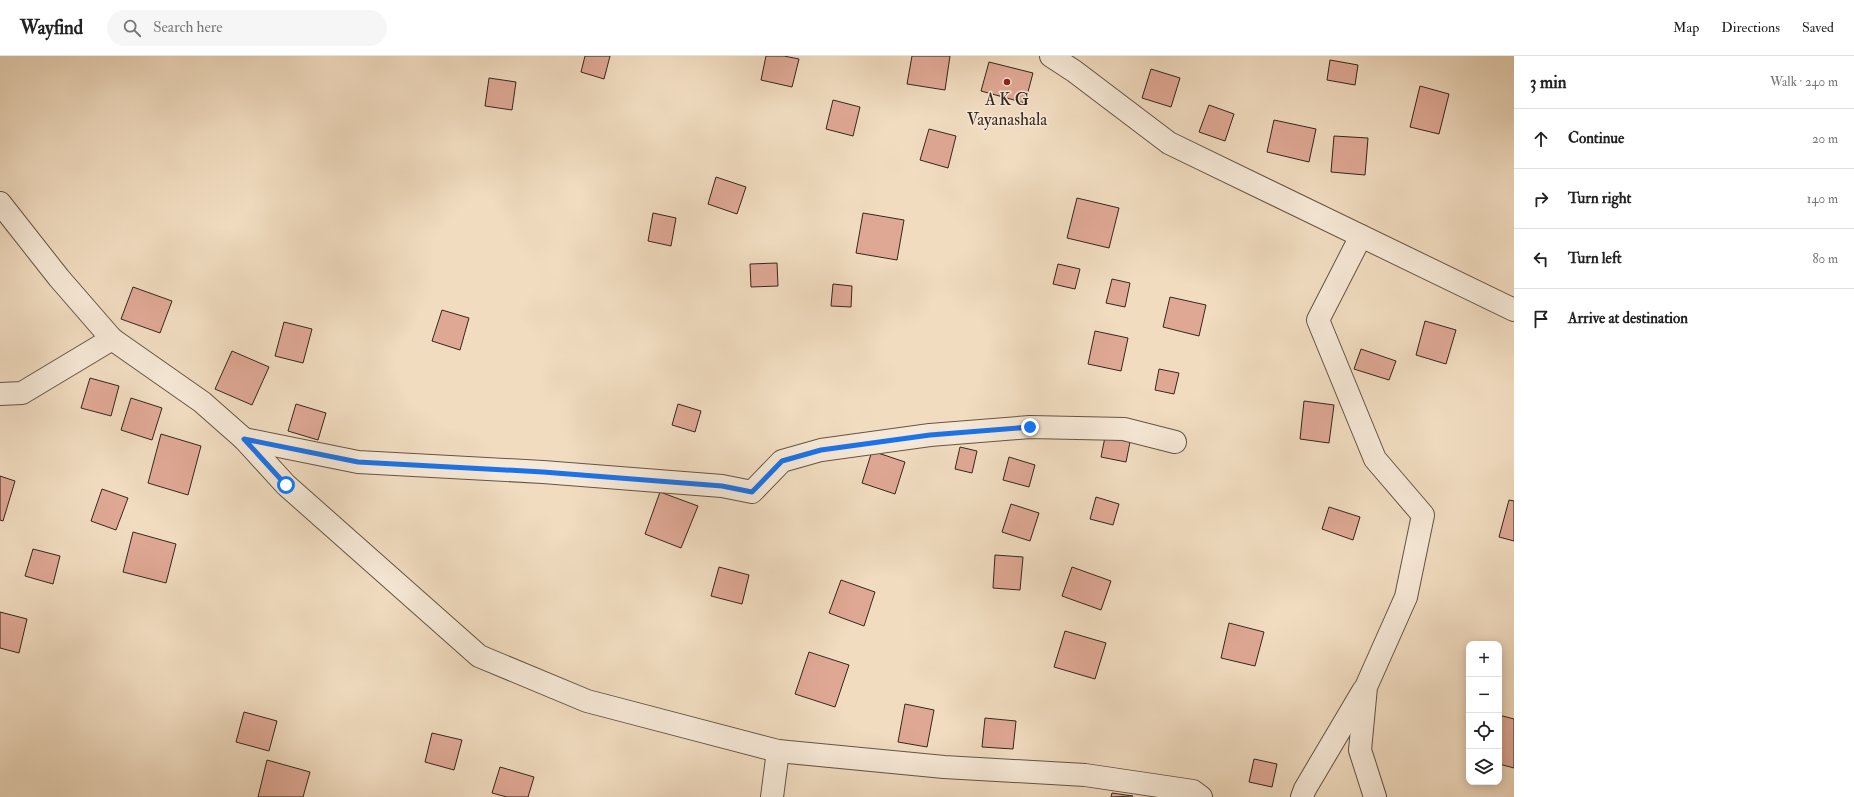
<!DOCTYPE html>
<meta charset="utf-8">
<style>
:root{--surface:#fff;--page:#f6f6f6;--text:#222;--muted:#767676;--line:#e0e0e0}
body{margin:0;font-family:"IM FELL Double Pica",serif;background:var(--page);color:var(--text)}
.controls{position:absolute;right:12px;bottom:12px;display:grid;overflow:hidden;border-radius:8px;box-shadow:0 2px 10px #0003}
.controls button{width:36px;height:36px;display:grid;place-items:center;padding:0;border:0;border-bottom:1px solid var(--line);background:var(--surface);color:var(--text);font:20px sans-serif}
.stop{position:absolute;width:12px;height:12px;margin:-9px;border:3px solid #1a73e8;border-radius:50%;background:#fff}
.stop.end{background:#1a73e8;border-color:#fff;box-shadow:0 1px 4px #0008}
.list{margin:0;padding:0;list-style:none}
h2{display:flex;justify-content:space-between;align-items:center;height:52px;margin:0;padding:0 16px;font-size:17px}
h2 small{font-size:13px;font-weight:400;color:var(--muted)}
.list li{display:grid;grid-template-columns:26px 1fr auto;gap:12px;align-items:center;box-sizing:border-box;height:60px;padding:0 16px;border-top:1px solid var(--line)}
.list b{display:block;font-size:15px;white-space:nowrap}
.list em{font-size:13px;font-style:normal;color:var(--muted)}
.icon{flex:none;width:22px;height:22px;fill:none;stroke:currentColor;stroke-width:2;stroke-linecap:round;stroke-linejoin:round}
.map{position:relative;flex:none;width:1514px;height:741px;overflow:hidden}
header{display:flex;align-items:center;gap:24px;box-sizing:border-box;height:56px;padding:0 20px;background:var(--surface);border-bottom:1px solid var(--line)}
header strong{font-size:19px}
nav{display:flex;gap:22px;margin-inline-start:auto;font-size:14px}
.search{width:280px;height:36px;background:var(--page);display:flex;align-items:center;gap:10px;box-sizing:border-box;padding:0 14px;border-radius:22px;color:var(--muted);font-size:15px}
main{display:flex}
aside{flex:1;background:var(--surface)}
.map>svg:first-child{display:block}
.building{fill:#dfa895;stroke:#35261c}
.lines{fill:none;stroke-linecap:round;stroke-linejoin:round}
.minor-casing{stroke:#645445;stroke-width:24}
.minor{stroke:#f6e8d6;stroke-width:22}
.route{stroke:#1a73e8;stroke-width:5}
.poi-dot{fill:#8f2418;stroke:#f6e8d6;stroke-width:1.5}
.labels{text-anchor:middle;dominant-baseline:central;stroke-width:3;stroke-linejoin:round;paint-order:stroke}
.poi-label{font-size:17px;fill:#35261c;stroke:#f6e8d6}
</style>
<header>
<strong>Wayfind</strong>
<div class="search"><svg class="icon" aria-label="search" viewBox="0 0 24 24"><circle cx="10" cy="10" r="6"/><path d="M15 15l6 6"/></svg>Search here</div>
<nav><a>Map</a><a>Directions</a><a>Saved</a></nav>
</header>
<main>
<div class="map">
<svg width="1514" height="741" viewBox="0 0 1514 741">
<rect width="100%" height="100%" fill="#f1dcc0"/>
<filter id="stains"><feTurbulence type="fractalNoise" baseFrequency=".005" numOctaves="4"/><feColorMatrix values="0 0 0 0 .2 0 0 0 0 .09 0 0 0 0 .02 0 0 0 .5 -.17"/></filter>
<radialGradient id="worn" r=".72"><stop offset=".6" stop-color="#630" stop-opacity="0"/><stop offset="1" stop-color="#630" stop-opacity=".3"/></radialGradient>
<!-- building -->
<g class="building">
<polygon points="585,0 610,0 604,23 581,16"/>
<polygon points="766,0 784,0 799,3 792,31 761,24"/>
<polygon points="912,0 950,0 945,34 907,28"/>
<polygon points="1330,4 1358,9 1355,29 1327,24"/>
<polygon points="989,6 1033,17 1025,47 981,35"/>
<polygon points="1151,13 1180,22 1171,51 1142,42"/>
<polygon points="489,22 516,26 512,54 485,50"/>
<polygon points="1420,30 1449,38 1439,78 1410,71"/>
<polygon points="833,44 860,51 853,80 826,73"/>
<polygon points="1209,49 1234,58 1225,85 1199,76"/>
<polygon points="1274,64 1316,73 1309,106 1267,96"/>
<polygon points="929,73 956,80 948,112 920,104"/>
<polygon points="1334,80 1368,82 1365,119 1331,116"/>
<polygon points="716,121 746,131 737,158 708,148"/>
<polygon points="1077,142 1119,152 1109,192 1067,182"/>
<polygon points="653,157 676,162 671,190 648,185"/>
<polygon points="863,157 904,164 897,204 856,197"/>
<polygon points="777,207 778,230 751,231 750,208"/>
<polygon points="1058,208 1080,213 1075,233 1053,228"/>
<polygon points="1112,223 1130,227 1125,251 1106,247"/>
<polygon points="833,228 852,230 851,251 831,250"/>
<polygon points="133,231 172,245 160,277 121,263"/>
<polygon points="1170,241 1206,249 1199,280 1163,271"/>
<polygon points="442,254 469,262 460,294 432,285"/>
<polygon points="1425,265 1456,274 1446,308 1416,299"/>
<polygon points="284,266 312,273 303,307 275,300"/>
<polygon points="1095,275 1128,282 1121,315 1088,308"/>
<polygon points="1361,293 1396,305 1389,324 1354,313"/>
<polygon points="232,295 269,311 252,349 215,333"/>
<polygon points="1159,313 1179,317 1174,338 1155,334"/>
<polygon points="90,322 119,330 111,360 81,352"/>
<polygon points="131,342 162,352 152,384 121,374"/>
<polygon points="1304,345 1334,349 1329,387 1300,383"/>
<polygon points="296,348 326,357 318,384 288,375"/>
<polygon points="678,348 701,355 695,376 672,369"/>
<polygon points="161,378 201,390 188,439 148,427"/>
<polygon points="1105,381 1130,386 1126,406 1101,401"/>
<polygon points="960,391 977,395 972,417 955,413"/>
<polygon points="872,395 905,406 895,438 862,427"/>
<polygon points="1009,401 1035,409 1029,431 1003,424"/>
<polygon points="0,420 15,425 3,465 0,464"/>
<polygon points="102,433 128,442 116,474 91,465"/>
<polygon points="660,436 698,450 681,492 645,478"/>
<polygon points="1096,441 1119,448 1113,469 1090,463"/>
<polygon points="1509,444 1514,445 1514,485 1499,481"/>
<polygon points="1011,448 1039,457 1030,485 1002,476"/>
<polygon points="1329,451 1360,461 1353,484 1322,473"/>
<polygon points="133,476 176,488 166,527 123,516"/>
<polygon points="33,493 60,500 53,528 25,520"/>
<polygon points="995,499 1023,501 1020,534 993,532"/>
<polygon points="719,511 749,519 742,548 711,540"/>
<polygon points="1072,511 1111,525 1101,554 1062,540"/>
<polygon points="841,524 875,536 864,570 829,557"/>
<polygon points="0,556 27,563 19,597 0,592"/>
<polygon points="1229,567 1264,576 1255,610 1221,602"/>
<polygon points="1065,575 1106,587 1095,623 1054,611"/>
<polygon points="809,596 849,609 835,651 795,638"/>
<polygon points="905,648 934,654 927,691 898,686"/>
<polygon points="244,656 277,665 269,695 236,686"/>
<polygon points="1499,659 1514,663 1514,712 1499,708"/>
<polygon points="985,662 1016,665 1013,693 982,691"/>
<polygon points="432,677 462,684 454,714 425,706"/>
<polygon points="1254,703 1277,708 1272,731 1249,726"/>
<polygon points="267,704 310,716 303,741 258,741"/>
<polygon points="500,711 534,721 528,741 507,741 492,737"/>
<polygon points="1112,737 1133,740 1111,741"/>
</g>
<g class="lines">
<!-- minor casing -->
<g class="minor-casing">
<g id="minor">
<polyline points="1051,0 1074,15 1169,87 1514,254"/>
<polyline points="0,147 59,222 112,283 202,346 244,383 286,429 479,600 587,645 778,695 944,711 1085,719 1193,735 1201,741"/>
<polyline points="1361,180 1318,264 1375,403 1423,459 1406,541 1366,631 1360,694 1375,741"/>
<polyline points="0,338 22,337 112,283"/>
<polyline points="244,383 358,406 543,416 722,430 752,436 782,405 821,394 930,379 1030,371 1124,373 1175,386"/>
<polyline points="772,741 778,695"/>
<polyline points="1302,741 1305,733 1363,635"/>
</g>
</g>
<!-- minor -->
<use href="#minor" class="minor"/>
</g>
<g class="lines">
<!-- route -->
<polyline class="route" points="286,429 244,383 358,406 543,416 722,430 752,436 782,405 821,394 930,379 1030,371"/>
</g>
<!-- markers -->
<circle class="poi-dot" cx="1007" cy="26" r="4"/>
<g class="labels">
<!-- poi labels -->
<g class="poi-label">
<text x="1007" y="43">A K G<tspan x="1007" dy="20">Vayanashala</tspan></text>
</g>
</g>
<rect width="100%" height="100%" filter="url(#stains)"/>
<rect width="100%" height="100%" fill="url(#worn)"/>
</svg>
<div class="controls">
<button>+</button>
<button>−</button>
<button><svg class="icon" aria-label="locate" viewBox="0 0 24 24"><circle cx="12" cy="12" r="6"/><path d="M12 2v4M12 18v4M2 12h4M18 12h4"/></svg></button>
<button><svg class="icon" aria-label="layers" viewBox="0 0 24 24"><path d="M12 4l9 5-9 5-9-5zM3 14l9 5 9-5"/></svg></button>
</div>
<div class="stop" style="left:286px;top:429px"></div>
<div class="stop end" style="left:1030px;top:371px"></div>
</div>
<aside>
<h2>3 min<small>Walk · 240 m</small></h2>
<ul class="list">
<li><svg class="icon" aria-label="ahead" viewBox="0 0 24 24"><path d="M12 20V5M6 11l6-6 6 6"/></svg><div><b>Continue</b></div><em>20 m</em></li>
<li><svg class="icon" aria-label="right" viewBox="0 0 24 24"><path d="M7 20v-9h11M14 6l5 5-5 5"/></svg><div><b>Turn right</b></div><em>140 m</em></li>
<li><svg class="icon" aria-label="left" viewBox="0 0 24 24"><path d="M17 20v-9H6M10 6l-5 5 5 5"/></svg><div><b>Turn left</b></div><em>80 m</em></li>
<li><svg class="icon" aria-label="arrive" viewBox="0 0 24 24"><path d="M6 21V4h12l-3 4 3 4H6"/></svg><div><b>Arrive at destination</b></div></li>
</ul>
</aside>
</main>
